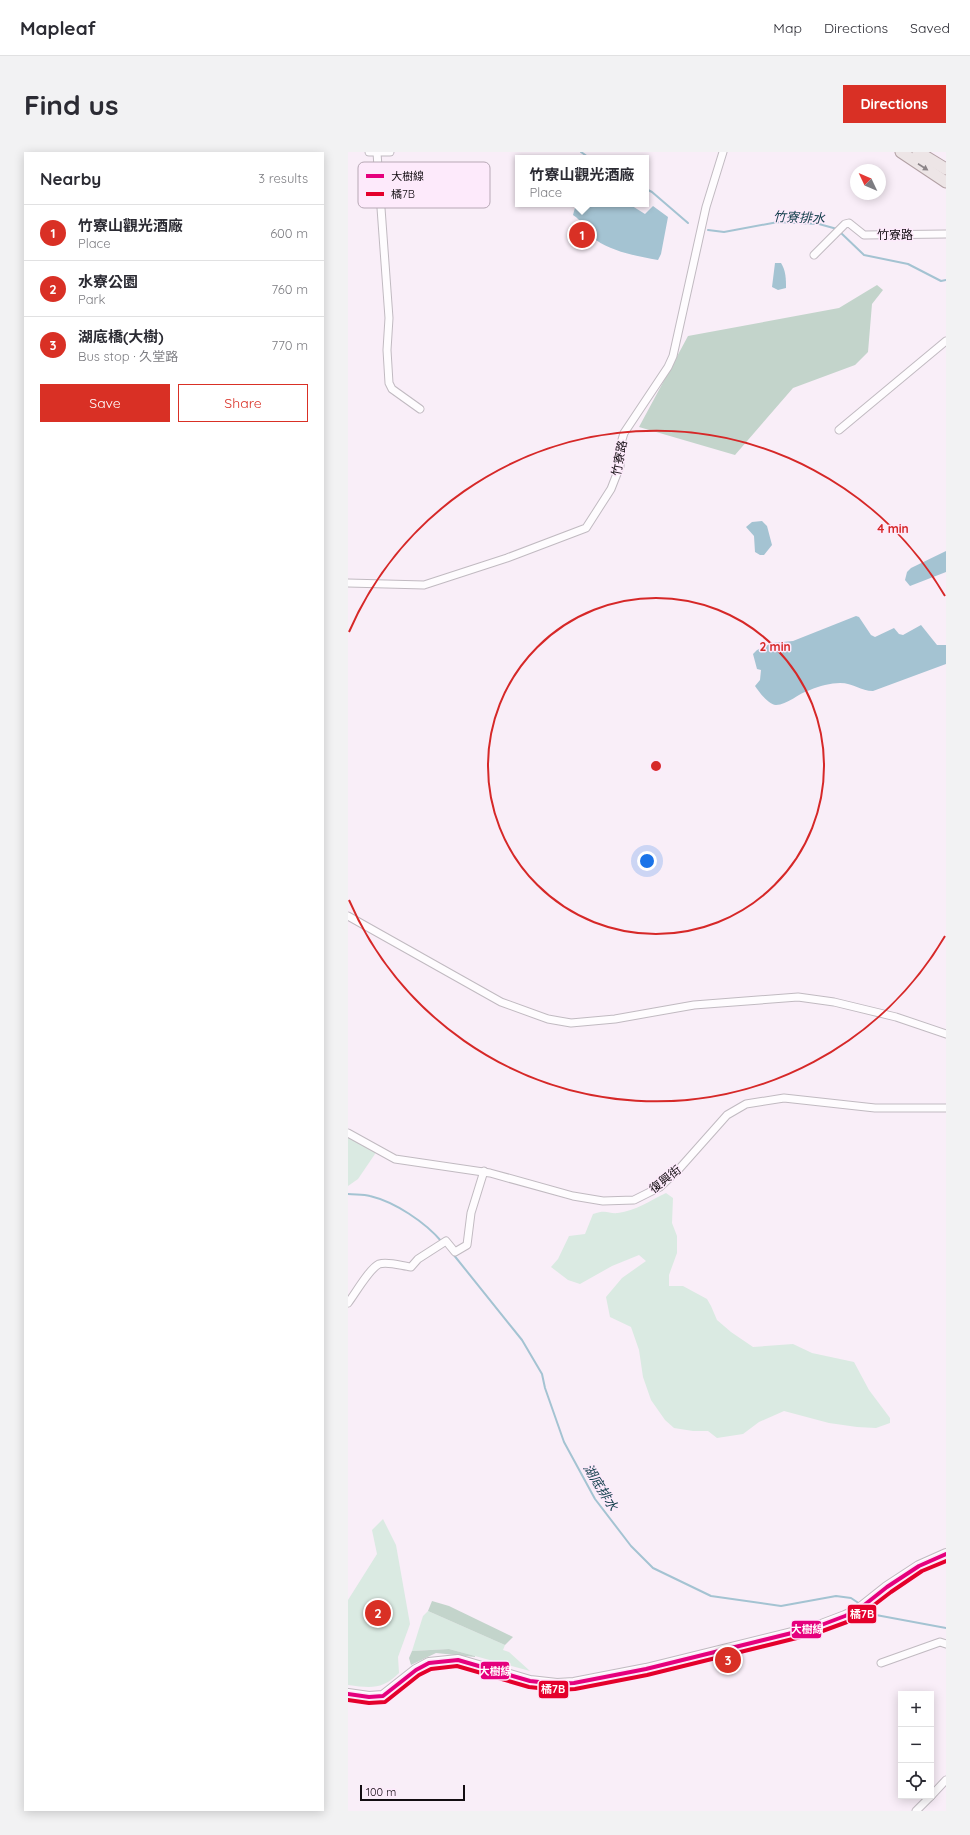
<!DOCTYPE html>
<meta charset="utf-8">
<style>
:root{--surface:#fff;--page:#f2f2f3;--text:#2b2b33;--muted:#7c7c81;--line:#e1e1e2;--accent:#d93025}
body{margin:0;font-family:Quicksand,"Noto Sans TC",sans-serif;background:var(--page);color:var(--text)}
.controls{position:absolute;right:12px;bottom:12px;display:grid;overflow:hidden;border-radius:0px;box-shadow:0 2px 10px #0003}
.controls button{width:36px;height:36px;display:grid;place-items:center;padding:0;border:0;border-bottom:1px solid var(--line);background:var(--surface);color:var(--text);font:20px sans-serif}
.compass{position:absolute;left:502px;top:12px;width:36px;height:36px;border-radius:50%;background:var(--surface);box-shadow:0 2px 10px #0003;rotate:314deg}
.scale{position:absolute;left:12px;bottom:10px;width:105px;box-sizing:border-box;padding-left:4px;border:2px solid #130d12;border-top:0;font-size:11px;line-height:14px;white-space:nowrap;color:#130d12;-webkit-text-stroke:3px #fdeafb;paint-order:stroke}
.you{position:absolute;left:299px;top:709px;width:14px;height:14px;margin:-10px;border:3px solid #fff;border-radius:50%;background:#1a73e8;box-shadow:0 0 0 6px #1a73e833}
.badge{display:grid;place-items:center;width:26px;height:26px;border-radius:50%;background:var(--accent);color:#fff;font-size:13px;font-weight:700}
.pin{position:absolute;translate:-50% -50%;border:2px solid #fff;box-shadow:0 1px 4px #0006}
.popup{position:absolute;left:167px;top:3px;width:134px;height:52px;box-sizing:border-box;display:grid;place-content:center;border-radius:0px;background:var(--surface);filter:drop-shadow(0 1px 3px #0005);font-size:13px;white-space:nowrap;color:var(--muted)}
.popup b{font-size:15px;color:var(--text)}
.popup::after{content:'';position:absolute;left:50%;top:100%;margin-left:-8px;border:8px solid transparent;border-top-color:var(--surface)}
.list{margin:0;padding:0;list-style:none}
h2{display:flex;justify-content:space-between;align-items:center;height:52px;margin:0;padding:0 16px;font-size:17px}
h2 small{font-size:13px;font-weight:400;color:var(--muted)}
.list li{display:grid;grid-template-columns:26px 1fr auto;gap:12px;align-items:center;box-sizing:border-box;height:56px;padding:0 16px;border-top:1px solid var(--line)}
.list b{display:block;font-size:15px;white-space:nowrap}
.list p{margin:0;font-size:13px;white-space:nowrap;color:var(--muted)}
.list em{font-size:13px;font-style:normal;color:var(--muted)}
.actions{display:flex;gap:8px;padding:12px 16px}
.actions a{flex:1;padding:9px 0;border:1px solid var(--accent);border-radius:0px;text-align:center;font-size:14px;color:var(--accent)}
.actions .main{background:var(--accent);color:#fff}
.icon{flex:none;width:22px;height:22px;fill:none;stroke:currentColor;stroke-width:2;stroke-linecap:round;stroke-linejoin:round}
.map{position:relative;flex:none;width:598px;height:1659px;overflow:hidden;border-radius:0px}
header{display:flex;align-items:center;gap:24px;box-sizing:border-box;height:56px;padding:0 20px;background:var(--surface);border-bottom:1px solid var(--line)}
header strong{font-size:19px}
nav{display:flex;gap:22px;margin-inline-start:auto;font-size:14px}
.intro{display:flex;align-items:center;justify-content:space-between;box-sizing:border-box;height:96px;padding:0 24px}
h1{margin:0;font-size:28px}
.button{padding:10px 18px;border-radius:0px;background:var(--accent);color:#fff;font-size:14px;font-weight:700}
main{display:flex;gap:24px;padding:0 24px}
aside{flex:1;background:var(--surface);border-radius:0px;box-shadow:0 2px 10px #0003}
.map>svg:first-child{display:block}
.green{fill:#daeae2}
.forest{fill:#c3d4cb}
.water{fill:#a4c3d2}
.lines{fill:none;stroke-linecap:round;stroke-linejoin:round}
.stream{stroke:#a4c3d2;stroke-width:2}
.street-casing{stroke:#c1bac1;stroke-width:9}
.secondary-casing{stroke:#c1bac1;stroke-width:12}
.primary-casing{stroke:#b2a0a4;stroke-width:13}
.street{stroke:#fefcfe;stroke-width:7}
.secondary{stroke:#fefcfe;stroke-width:10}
.primary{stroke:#ede5e6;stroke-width:11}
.bus-1-casing{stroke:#fdeafb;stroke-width:7}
.bus-2-casing{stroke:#fdeafb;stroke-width:7}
.bus-1{stroke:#e5007d;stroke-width:4}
.bus-2{stroke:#e4002b;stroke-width:4}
.oneway{fill:#8b8487}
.ring{fill:none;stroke:#d62828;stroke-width:2}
.labels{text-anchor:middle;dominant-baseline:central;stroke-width:3;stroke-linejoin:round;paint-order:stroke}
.street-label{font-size:12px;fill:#130d12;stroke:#fdeafb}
.water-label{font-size:13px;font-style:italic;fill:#17424f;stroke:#fdeafb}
.key{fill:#fdeafb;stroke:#b7a8b5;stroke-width:1}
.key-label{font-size:11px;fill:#130d12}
.centre{fill:#d62828;stroke:#fdeafb;stroke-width:2}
.ring-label{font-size:12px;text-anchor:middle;font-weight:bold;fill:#d62828;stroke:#fdeafb;stroke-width:3;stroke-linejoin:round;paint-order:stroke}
.line-badge{stroke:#fdeafb;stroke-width:1.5}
.badge-label{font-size:11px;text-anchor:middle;font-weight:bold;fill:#fff}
</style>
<header>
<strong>Mapleaf</strong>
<nav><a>Map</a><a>Directions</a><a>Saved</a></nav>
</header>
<div class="intro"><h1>Find us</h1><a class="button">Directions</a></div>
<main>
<aside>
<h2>Nearby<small>3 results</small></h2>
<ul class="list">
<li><span class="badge">1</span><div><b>竹寮山觀光酒廠</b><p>Place</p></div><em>600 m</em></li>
<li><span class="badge">2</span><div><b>水寮公園</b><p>Park</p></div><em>760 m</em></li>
<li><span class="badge">3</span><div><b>湖底橋(大樹)</b><p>Bus stop · 久堂路</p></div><em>770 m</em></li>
</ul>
<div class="actions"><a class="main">Save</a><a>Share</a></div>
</aside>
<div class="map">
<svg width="598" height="1659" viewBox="0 0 598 1659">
<rect width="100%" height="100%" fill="#f9eef8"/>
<!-- green -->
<g class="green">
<polygon points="0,984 29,999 10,1027 0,1034"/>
<path d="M318 1041 325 1046 324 1071 329 1084V1101L321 1123V1134H335L359 1147 363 1154 369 1168 383 1180 405 1195 445 1192 464 1201 506 1210 521 1238 542 1266V1271L528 1276 509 1275 481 1271 436 1259 411 1270 395 1282 369 1286 360 1279H345L326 1276 317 1268 303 1248 295 1225 291 1198 283 1175 262 1165 258 1145 274 1126 298 1109 291 1103 264 1114 232 1132 220 1128 203 1115 210 1107 221 1084 237 1082 245 1062C259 1057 260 1062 270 1061 287 1059 303 1048 318 1041Z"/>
<path d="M35 1367 48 1393 62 1472 50 1505 51 1521C34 1538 23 1536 0 1533V1448L29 1402 24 1378Z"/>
<polygon points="80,1459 157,1493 155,1498 161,1500 182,1519 101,1497 64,1499 75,1464"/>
</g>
<!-- forest -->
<g class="forest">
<polygon points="529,133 535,138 524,152 520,200 507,213 445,236 387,303 291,275 340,184 491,156"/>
<polygon points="84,1449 101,1454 165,1485 157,1493 80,1459"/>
<polygon points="101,1497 127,1504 127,1505 88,1501 63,1513 61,1506 64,1499"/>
</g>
<!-- water -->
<g class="water">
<path d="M228 52H281L297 62 305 54 320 65 313 102 310 108C289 104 265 100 248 88 239 81 235 69 225 63Z"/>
<path d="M427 111H433C438 119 438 127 438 136L430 138 424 135Z"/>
<polygon points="414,369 419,374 424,393 416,403 412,403 407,400 406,384 398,375 404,370"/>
<polygon points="598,399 598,420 562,434 557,428 559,420 563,416"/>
<path d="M508 464 511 465 523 483 527 485 546 476 551 482 555 483 573 473 589 493H598V512L525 539C513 539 505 531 492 531 483 531 471 534 462 538 451 541 439 553 428 553 420 552 411 540 407 534L412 528 413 518 409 517 405 502 409 498 424 491 445 489Z"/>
</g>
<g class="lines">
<!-- stream -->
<g class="stream">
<polyline points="233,0 240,5"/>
<polyline points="298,37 304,40 340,71"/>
<polyline points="360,78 376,80 430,70 471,72 489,77"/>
<polyline points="492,80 516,103 560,112 593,129 598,128"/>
<path d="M0 1042C7 1043 15 1042 22 1044 47 1050 77 1070 94 1090"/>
<polyline points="105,1102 174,1188 194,1222 197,1236 216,1290 247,1347 283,1394 305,1416 363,1444 433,1454 488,1444 503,1446 512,1452"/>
<polyline points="518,1456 528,1463 598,1476"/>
</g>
<!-- street casing -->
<g class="street-casing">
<g id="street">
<polyline points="21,0 42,0"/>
<polyline points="29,1 41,166 39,198 41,231 44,237 72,257"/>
<polyline points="466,103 497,72 501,71 516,83 598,82"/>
<polyline points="491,278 598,189"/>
<polyline points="0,431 76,433 159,406 238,376 263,337 272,314 273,291 276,281 320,215 325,204 358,55 375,0"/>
<polyline points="0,764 153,850 200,867 223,871 267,867 346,853 450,845 486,850 548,865 598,882"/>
<polyline points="0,981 47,1007 142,1021 225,1044 255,1049 286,1048 312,1035 331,1017 379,963 398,952 436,946 527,956 598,956"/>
<path d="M0 1151C7 1142 21 1117 31 1112 40 1109 54 1114 63 1115L70 1107 98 1089 107 1100 119 1093 123 1061 136 1019"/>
<polyline points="533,1511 592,1490 598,1492"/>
<polyline points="583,1644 598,1628"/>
<polyline points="568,1659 583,1644"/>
</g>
</g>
<!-- secondary casing -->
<g class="secondary-casing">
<polyline id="secondary" points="0,1542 21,1545 35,1544 68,1518 81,1511 110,1508 182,1529 209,1532 226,1531 298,1517 468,1475 497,1464 510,1458 539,1435 571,1414 598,1402"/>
</g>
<!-- primary casing -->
<g class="primary-casing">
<g id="primary">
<polyline points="553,0 598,30"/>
<polyline points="570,0 598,17"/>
</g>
</g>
<!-- street -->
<use href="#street" class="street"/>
<!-- secondary -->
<use href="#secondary" class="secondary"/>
<!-- primary -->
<use href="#primary" class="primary"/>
<!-- bus-1 casing -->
<g class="bus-1-casing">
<polyline id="bus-1" points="0,1542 21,1545 35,1544 68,1518 81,1511 110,1508 182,1529 209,1532 226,1531 298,1517 468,1475 497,1464 510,1458 539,1435 571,1414 598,1402"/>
</g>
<!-- bus-2 casing -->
<g class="bus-2-casing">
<polyline id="bus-2" points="0,1548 21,1551 37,1550 71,1523 83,1517 109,1514 181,1535 209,1538 227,1537 299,1523 469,1481 499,1470 513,1463 543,1440 574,1419 598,1409"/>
</g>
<!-- bus-1 -->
<use href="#bus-1" class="bus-1"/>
<!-- bus-2 -->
<use href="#bus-2" class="bus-2"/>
</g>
<!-- one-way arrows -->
<defs><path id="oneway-solid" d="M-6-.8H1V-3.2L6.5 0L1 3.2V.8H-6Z"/></defs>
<use class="oneway" href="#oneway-solid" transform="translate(575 15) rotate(33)"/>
<!-- distance rings -->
<g class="ring">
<circle cx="308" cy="614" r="168"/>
<path d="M597 784A335 335 0 0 1 1 748M1 480A335 335 0 0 1 597 444"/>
</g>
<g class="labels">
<!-- street labels -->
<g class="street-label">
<text x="547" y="82">竹寮路</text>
<text transform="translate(271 306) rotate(-79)">竹寮路</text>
<text transform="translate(317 1027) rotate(-38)">復興街</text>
</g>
<!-- water labels -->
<g class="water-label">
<text transform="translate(451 65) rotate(2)">竹寮排水</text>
<text transform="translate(253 1335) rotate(58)">湖底排水</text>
</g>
</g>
<!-- legend -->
<rect x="10" y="10" width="132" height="46" rx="6" class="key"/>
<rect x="18" y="22" width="18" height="4" fill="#e5007d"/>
<rect x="18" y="40" width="18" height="4" fill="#e4002b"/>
<g class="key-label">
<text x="43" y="28">大樹線</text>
<text x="43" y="46">橘7B</text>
</g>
<circle cx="308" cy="614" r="6" class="centre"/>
<g class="ring-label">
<text x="545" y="381">4 min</text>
<text x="427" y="499">2 min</text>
</g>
<g class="line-badge">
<rect x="499" y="1452" width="30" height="20" rx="4" fill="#e4002b"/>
<rect x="443" y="1468" width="31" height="19" rx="4" fill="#e5007d"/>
<rect x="132" y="1509" width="30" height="19" rx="4" fill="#e5007d"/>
<rect x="190" y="1528" width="31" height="19" rx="4" fill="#e4002b"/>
</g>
<g class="badge-label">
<text x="514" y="1466">橘7B</text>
<text x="459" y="1481">大樹線</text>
<text x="147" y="1523">大樹線</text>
<text x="205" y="1541">橘7B</text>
</g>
</svg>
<div class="controls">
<button>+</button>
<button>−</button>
<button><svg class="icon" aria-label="locate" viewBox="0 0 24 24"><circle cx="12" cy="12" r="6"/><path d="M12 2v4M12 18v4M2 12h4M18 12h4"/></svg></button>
</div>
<svg class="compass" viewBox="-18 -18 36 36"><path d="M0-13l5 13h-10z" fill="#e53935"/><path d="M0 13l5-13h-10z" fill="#7c7c81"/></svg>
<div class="scale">100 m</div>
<div class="you"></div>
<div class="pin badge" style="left:234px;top:83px">1</div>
<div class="popup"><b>竹寮山觀光酒廠</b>Place</div>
<div class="pin badge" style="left:30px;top:1461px">2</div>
<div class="pin badge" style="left:380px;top:1508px">3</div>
</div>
</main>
